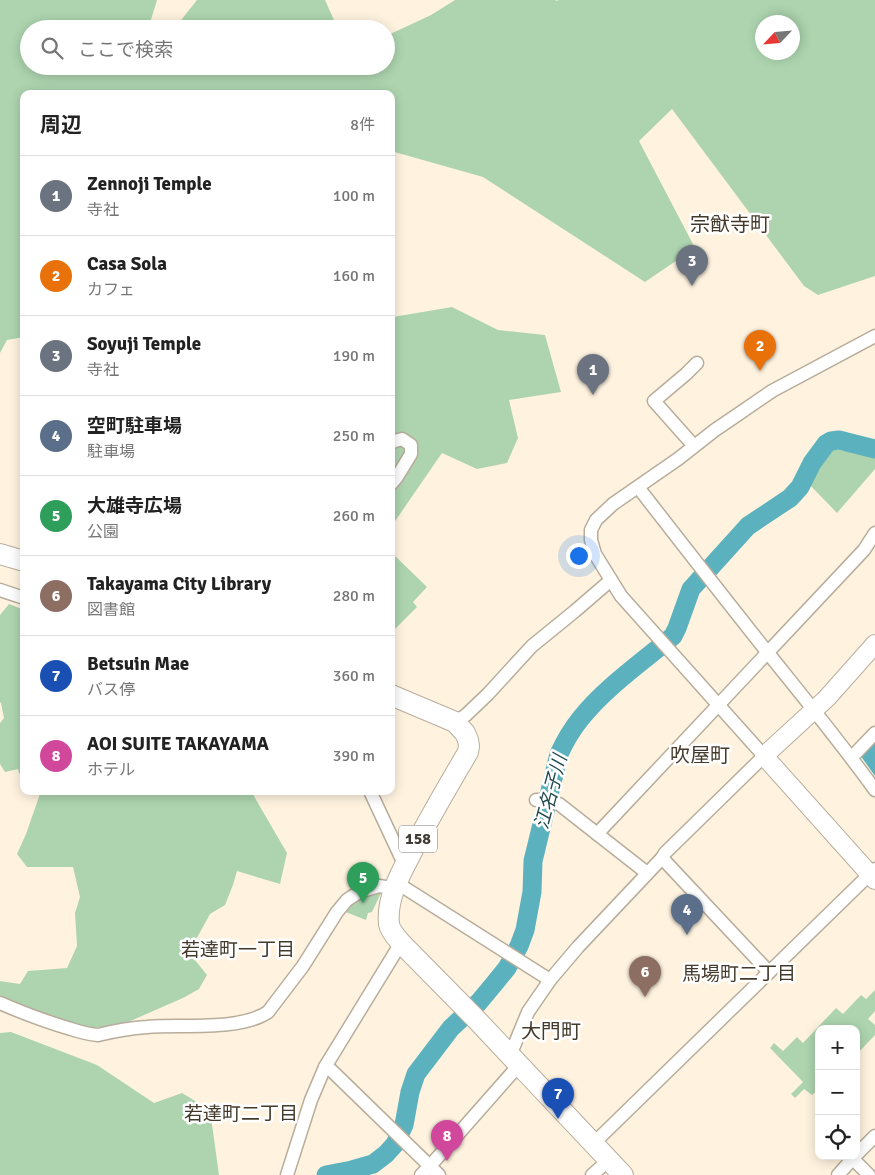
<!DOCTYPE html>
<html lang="ja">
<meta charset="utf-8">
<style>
:root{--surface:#fff;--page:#f2f2f2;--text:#222;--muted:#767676;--line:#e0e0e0;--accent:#8a5bd4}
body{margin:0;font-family:Signika,"Noto Sans JP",sans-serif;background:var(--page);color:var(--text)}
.controls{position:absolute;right:15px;bottom:15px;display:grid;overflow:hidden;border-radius:10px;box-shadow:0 2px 12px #0003}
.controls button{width:45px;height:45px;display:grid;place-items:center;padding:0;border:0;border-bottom:1px solid var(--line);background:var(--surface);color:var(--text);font:25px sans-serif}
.compass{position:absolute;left:755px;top:15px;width:45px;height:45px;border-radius:50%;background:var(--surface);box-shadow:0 2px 12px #0003;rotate:244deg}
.you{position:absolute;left:578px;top:555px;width:18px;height:18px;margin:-12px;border:4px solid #fff;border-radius:50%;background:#1a73e8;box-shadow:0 0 0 8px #1a73e833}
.badge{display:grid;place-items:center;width:32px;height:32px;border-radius:50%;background:var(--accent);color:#fff;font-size:16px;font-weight:700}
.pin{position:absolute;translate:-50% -41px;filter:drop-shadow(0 1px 2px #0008)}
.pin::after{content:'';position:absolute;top:26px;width:18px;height:15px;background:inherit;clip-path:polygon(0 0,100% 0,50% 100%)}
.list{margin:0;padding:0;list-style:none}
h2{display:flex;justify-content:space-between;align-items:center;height:65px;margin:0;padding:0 20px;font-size:21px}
h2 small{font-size:16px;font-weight:400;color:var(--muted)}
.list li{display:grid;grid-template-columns:32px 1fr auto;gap:15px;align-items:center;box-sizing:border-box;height:80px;padding:0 20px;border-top:1px solid var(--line)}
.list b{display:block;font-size:19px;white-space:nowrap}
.list p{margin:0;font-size:16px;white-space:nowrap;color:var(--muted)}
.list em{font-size:16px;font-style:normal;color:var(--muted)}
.icon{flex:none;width:28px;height:28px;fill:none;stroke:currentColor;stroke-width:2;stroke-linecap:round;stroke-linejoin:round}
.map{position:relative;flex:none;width:875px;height:1175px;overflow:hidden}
.search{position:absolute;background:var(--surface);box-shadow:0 2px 12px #0003;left:20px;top:20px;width:375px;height:55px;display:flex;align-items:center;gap:12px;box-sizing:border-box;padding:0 18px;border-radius:28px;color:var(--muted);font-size:19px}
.panel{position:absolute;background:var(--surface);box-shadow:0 2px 12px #0003;left:20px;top:90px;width:375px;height:705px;border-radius:10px}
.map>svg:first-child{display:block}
.green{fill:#add4af;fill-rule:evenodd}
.water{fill:#5bb2be}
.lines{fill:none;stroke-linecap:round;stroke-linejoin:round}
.river{stroke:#5bb2be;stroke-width:19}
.minor-casing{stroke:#b8ad9b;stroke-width:15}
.secondary-casing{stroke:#b8ad9b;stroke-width:20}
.trunk-casing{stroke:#b8ad9b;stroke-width:22}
.minor{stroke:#fff;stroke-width:12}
.secondary{stroke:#fff;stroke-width:18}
.trunk{stroke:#fff;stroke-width:20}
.labels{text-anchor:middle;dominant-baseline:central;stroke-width:5;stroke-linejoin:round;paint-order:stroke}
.shield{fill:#fff;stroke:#7a7672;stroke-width:1}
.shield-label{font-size:16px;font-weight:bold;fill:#413c35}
.water-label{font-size:19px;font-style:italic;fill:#21494e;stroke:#fff}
.neighbourhood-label{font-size:19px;fill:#433a2b;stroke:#fff}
.quarter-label{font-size:20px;fill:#433a2b;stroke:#fff}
</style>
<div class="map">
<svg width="875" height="1175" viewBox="0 0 875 1175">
<rect width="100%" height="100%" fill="#fff3e0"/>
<!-- green -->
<g class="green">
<path d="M0 0H157L149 26 151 29H29V66H386V36L431 15 455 0H555L557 1 558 0H875V276L818 295 804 286 672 109 639 141 695 248 645 282 483 177 391 151V94H24V337L7 340 0 353ZM762 22H792V52H762Z"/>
<polygon points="197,0 325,0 338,29 174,29"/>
<polygon points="452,307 498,330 545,335 561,392 509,400 518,438 507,463 477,469 442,453 391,527 391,316 393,317"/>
<polygon points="832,450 840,450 875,457 875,469 837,513 808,483 820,459"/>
<polygon points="391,552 427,587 413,602 417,607 391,633"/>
<polygon points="9,604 24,610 24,709 22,710 22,720 24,716 24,775 19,773 18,769 5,772 0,764 0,723 4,718 1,703 0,702 0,615"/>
<polygon points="41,791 251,791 287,853 280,884 237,871 233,885 225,905 210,914 187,956 195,960 207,975 199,989 183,998 119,1026 85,1028 0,1000 0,981 20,984 28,971 67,968 77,946 75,913 80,897 73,867 27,867 17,854 26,834"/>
<polygon points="378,890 381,893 372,912 368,913 366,920 343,911 352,902"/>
<polygon points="875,990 875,1011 868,1019 875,1025 875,1035 856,1055 856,1029 819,1029 819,1089 812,1095 804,1089 795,1098 791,1094 803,1082 770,1048 774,1043 783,1051 797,1037 803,1043 836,1008 843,1014 861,995 866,999"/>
<polygon points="11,1032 97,1065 154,1103 182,1093 210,1110 219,1175 0,1175 0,1033"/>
</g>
<!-- water -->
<polygon class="water" points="875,739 875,776 860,755"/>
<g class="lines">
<!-- river -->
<path class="river" d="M326 1175 352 1170 373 1164 386 1154 395 1144 404 1125 410 1092 416 1074 451 1028 479 1002 494 984 507 968 519 946 525 930 532 892 533 861 559 754C565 741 572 729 581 718 606 687 642 662 673 636L677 628 691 589 748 526 790 498 800 487 812 463 826 444 831 441 839 440 875 449"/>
<!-- minor casing -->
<g class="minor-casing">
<g id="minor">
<polyline points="391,443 395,441 402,439 411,445 411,454 397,477 391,484"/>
<polyline points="694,446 654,401 686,374 697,363"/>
<path d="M638 487 641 491C683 545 725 599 768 653 804 698 841 743 875 790"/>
<polyline points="0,590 24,598"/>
<polyline points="455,722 466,715 488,694 532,646 575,611 611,580"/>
<polyline points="852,757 875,733"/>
<polyline points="370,791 405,866"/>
<polyline points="536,800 543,800 559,804 647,873"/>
<polyline points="597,834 864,550 875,533"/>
<polyline points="662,858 769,972"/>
<polyline points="397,883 550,980"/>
<path d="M0 1003C23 1013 47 1022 71 1029 80 1032 88 1034 98 1035 114 1031 131 1028 147 1027 182 1024 240 1031 268 1012L303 966 337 912 347 900 359 892 379 886 385 887 394 891"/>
<polyline points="509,1055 514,1046 528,1012 550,980 578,947 662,858 665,853 764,756 621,596 595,554 591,540 591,530 596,520 613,504 678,459 715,430 740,413 772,391 875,336"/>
<polyline points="325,1067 331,1070 439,1175"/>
<polyline points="593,1144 875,869"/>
<polyline points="856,1155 875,1136"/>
<polyline points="853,1159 869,1175"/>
<polyline points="287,1175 311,1100 325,1067 401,943"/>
<polyline points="421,1175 430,1166 519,1065"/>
<polyline points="592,1175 609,1160"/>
<polyline points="838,1175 855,1156"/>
</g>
</g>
<!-- secondary casing -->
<g class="secondary-casing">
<polyline id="secondary" points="875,644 827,698 764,756 875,880"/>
</g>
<!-- trunk casing -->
<g class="trunk-casing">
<g id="trunk">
<polyline points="0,554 24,561"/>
<path d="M391 695 455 722 465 733 468 740 469 746 468 752C450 783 432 813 416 844 404 868 386 895 389 924 390 931 397 938 401 943L474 1017 623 1175"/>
</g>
</g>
<!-- minor -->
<use href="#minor" class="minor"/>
<!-- secondary -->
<use href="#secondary" class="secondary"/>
<!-- trunk -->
<use href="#trunk" class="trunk"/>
</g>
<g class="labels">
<!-- shield labels -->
<rect class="shield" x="399" y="825.5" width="38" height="27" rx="4"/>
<g class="shield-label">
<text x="418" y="839">158</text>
</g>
<!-- water labels -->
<g class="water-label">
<text transform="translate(551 792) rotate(-75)">江名子川</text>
</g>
<!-- neighbourhood labels -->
<g class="neighbourhood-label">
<text x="238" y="950">若達町一丁目</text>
<text x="739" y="974">馬場町二丁目</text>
<text x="241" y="1114">若達町二丁目</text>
</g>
<!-- quarter labels -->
<g class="quarter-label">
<text x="730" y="224">宗猷寺町</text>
<text x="700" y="755">吹屋町</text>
<text x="551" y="1031">大門町</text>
</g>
</g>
</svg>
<div class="controls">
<button>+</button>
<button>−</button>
<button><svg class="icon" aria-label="locate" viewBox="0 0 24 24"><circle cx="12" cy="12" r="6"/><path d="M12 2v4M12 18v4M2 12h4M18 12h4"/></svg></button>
</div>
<svg class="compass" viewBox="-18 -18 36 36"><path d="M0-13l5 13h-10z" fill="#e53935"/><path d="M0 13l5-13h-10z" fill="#767676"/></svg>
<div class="you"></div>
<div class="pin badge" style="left:593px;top:395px;background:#6b7280">1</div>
<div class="pin badge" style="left:760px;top:371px;background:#e8710a">2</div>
<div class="pin badge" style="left:692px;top:286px;background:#6b7280">3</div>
<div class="pin badge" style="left:687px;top:935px;background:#5c6f8a">4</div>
<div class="pin badge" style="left:363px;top:903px;background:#2e9e5b">5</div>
<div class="pin badge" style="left:645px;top:997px;background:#8d6e63">6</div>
<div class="pin badge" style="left:558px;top:1119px;background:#1a4fb4">7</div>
<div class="pin badge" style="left:447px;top:1161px;background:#d1479c">8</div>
<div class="search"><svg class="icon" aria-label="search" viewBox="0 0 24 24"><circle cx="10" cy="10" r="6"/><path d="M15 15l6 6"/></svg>ここで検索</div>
<section class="panel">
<h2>周辺<small>8件</small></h2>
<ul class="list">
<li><span class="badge" style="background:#6b7280">1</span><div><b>Zennoji Temple</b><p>寺社</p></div><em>100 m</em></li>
<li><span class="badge" style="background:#e8710a">2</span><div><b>Casa Sola</b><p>カフェ</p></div><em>160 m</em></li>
<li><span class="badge" style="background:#6b7280">3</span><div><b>Soyuji Temple</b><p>寺社</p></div><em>190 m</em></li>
<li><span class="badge" style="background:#5c6f8a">4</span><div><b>空町駐車場</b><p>駐車場</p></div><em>250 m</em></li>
<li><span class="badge" style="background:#2e9e5b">5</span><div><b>大雄寺広場</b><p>公園</p></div><em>260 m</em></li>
<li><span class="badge" style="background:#8d6e63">6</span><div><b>Takayama City Library</b><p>図書館</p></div><em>280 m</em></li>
<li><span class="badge" style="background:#1a4fb4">7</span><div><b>Betsuin Mae</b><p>バス停</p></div><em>360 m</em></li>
<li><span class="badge" style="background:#d1479c">8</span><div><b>AOI SUITE TAKAYAMA</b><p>ホテル</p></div><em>390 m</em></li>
</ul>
</section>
</div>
